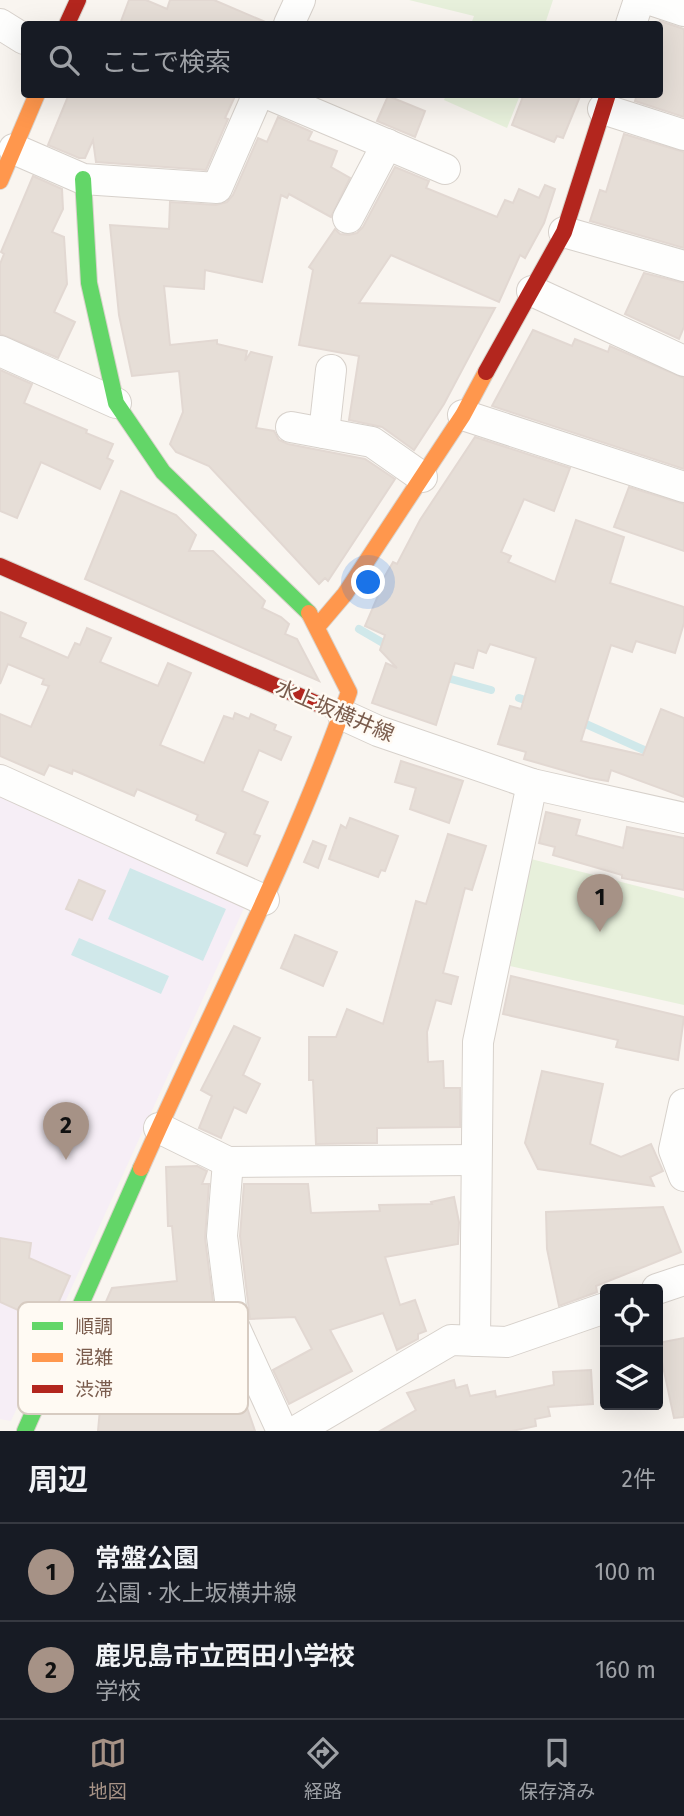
<!DOCTYPE html>
<html lang="ja">
<meta charset="utf-8">
<style>
:root{--surface:#171b24;--page:#242831;--text:#f1f3f6;--muted:#9ea1a6;--line:#363941;--accent:#a69286}
body{margin:0;font-family:"Fira Sans","Noto Sans JP",sans-serif;background:var(--page);color:var(--text)}
.controls{position:absolute;right:21px;bottom:21px;display:grid;overflow:hidden;border-radius:7px;box-shadow:0 7px 28px #0002}
.controls button{width:63px;height:63px;display:grid;place-items:center;padding:0;border:0;border-bottom:2px solid var(--line);background:var(--surface);color:var(--text);font:35px sans-serif}
.you{position:absolute;left:369px;top:583px;width:24px;height:24px;margin:-18px;border:5px solid #fff;border-radius:50%;background:#1a73e8;box-shadow:0 0 0 10px #1a73e833}
.badge{display:grid;place-items:center;width:46px;height:46px;border-radius:50%;background:var(--accent);color:#111;font-size:23px;font-weight:700}
.pin{position:absolute;translate:-50% -58px;filter:drop-shadow(0 2px 4px #0008)}
.pin::after{content:'';position:absolute;top:37px;width:24px;height:21px;background:inherit;clip-path:polygon(0 0,100% 0,50% 100%)}
.list{margin:0;padding:0;list-style:none}
h2{display:flex;justify-content:space-between;align-items:center;height:91px;margin:0;padding:0 28px;font-size:30px}
h2 small{font-size:23px;font-weight:400;color:var(--muted)}
.list li{display:grid;grid-template-columns:46px 1fr auto;gap:21px;align-items:center;box-sizing:border-box;height:98px;padding:0 28px;border-top:2px solid var(--line)}
.list b{display:block;font-size:26px;white-space:nowrap}
.list p{margin:0;font-size:23px;white-space:nowrap;color:var(--muted)}
.list em{font-size:23px;font-style:normal;color:var(--muted)}
.icon{flex:none;width:38px;height:38px;fill:none;stroke:currentColor;stroke-width:2;stroke-linecap:round;stroke-linejoin:round}
.map{position:relative;flex:none;width:684px;height:1431px;overflow:hidden}
.search{position:absolute;background:var(--surface);box-shadow:0 7px 28px #0002;left:21px;right:21px;top:21px;height:77px;display:flex;align-items:center;gap:18px;box-sizing:border-box;padding:0 24px;border-radius:7px;color:var(--muted);font-size:26px}
.sheet{height:287px;background:var(--surface)}
nav{display:flex;justify-content:space-around;align-items:center;box-sizing:border-box;height:98px;border-top:2px solid var(--line);background:var(--surface);font-size:19px;color:var(--muted)}
nav a{display:grid;justify-items:center;gap:4px}
nav .on{color:var(--accent)}
.map>svg:first-child{display:block}
.education{fill:#f6eef6}
.green{fill:#e7f0db}
.water{fill:#d0e8ea}
.lines{fill:none;stroke-linecap:round;stroke-linejoin:round}
.stream{stroke:#d0e8ea;stroke-width:8}
.building{fill:#e6ded7;stroke:#e2d8d2;stroke-width:2}
.street-casing{stroke:#d7d1cb;stroke-width:32}
.fast-casing{stroke:#d9d2cb;stroke-width:18}
.slow-casing{stroke:#d9d2cb;stroke-width:18}
.jam-casing{stroke:#d9d2cb;stroke-width:18}
.street{stroke:#fefefd;stroke-width:30}
.fast{stroke:#63d668;stroke-width:16}
.slow{stroke:#ff974d;stroke-width:16}
.jam{stroke:#b3261e;stroke-width:16}
.labels{text-anchor:middle;dominant-baseline:central;stroke-width:5;stroke-linejoin:round;paint-order:stroke}
.street-label{font-size:21px;fill:#7a5c4d;stroke:#fffaf3}
.key{fill:#fffaf3;stroke:#d7cbc1;stroke-width:2}
.key-label{font-size:19px;fill:#7a5c4d}
</style>
<div class="map">
<svg width="684" height="1431" viewBox="0 0 684 1431">
<rect width="100%" height="100%" fill="#f9f5f0"/>
<!-- education -->
<polygon class="education" points="0,790 241,895 244,908 11,1421 0,1419"/>
<!-- green -->
<g class="green">
<polygon points="409,0 553,0 545,24 471,24 474,16"/>
<polygon points="446,95 446,94 520,95 507,128 444,100"/>
<polygon points="531,859 684,898 684,1005 510,966"/>
</g>
<!-- water -->
<g class="water">
<polygon points="130,868 226,909 203,961 108,919"/>
<polygon points="79,938 169,976 161,994 71,955"/>
</g>
<g class="lines">
<!-- stream -->
<g class="stream">
<polyline points="359,629 390,647"/>
<polyline points="440,676 491,690"/>
<polyline points="519,698 534,703"/>
<polyline points="579,721 653,754"/>
</g>
</g>
<!-- building -->
<g class="building">
<polygon points="129,0 146,0 167,9 170,0 214,0 270,24 120,24"/>
<polygon points="660,21 684,29 684,117 635,101 637,94 660,94"/>
<polygon points="69,94 236,94 225,118 228,119 206,170 96,162 93,140 85,158 79,158 48,145"/>
<polygon points="524,94 581,94 563,138 557,136 554,142 512,125"/>
<polygon points="388,96 425,111 415,137 377,121"/>
<polygon points="278,117 312,132 308,140 337,151 331,167 350,178 331,217 289,194 287,198 281,195 262,282 205,270 204,289 164,286 170,345 217,340 217,344 247,351 245,361 251,352 272,357 256,428 274,431 279,440 288,444 365,459 395,479 328,581 325,578 319,584 209,466 176,452 170,444 183,412 179,371 132,376 119,315 110,225 169,229 170,202 216,205 227,202 233,195 258,138 267,142"/>
<polygon points="624,134 684,152 684,248 590,221 600,190 606,192"/>
<polygon points="395,167 429,181 426,188 497,217 505,200 513,203 519,189 539,198 545,185 555,189 544,223 525,258 520,255 499,302 391,255 359,303 495,308 444,404 414,450 382,427 349,420 359,356 299,345 313,270 309,267 335,229 340,234 349,235 357,233 363,227"/>
<polygon points="33,176 62,189 63,209 52,232 64,237 67,284 54,312 75,322 58,358 0,334 0,264 4,254 1,252"/>
<polygon points="644,273 684,283 684,327 679,339 625,314"/>
<polygon points="533,330 572,346 575,339 608,352 610,346 684,378 684,469 492,406"/>
<polygon points="0,370 32,384 24,403 87,430 86,433 113,444 107,458 113,461 100,489 41,462 17,518 0,511"/>
<polygon points="475,437 570,468 554,511 524,499 501,552 511,556 508,562 555,582 576,520 624,537 610,583 684,607 684,623 675,653 636,641 632,652 611,645 581,741 643,755 661,709 684,718 684,797 611,770 608,781 590,778 524,759 526,752 498,744 510,706 521,709 536,658 490,644 486,653 478,650 473,668 455,663 436,725 372,703 386,663 397,668 380,650 385,635 365,626 384,582 382,581 393,562 397,564 420,520"/>
<polygon points="629,487 684,504 684,551 614,527"/>
<polygon points="121,491 176,515 196,535 189,551 213,551 265,601 262,608 281,617 289,624 285,634 297,639 319,681 85,579"/>
<polygon points="0,612 26,623 20,637 68,658 75,643 80,645 87,628 111,638 100,662 158,686 168,663 191,673 160,745 204,763 224,716 233,719 235,713 249,719 251,714 276,725 274,730 291,737 281,760 259,750 242,791 268,802 254,834 260,836 247,866 217,853 226,833 196,820 198,815 137,789 134,796 73,770 72,774 49,765 44,775 0,756 0,714 31,727 49,686 42,684 44,679 8,664 0,684"/>
<polygon points="401,761 463,781 449,823 410,809 416,788 395,782"/>
<polygon points="546,812 580,820 576,835 623,848 627,827 684,838 684,890 622,878 622,875 553,855 555,847 539,843"/>
<polygon points="350,818 398,836 385,871 381,870 378,877 329,859 341,825 346,828"/>
<polygon points="448,834 486,846 472,890 465,888 443,973 458,977 451,1004 436,1000 427,1032 428,1062 443,1061 444,1088 460,1088 460,1127 377,1128 377,1143 316,1144 313,1080 309,1080 309,1037 336,1037 347,1009 383,1024 416,901 426,904"/>
<polygon points="313,841 326,846 318,868 304,862"/>
<polygon points="79,880 105,891 92,920 66,909"/>
<polygon points="295,935 337,952 323,986 281,968"/>
<polygon points="511,976 684,1017 678,1060 616,1047 618,1040 503,1014"/>
<polygon points="234,1026 260,1038 243,1075 260,1084 246,1113 234,1107 221,1138 199,1128 212,1096 201,1090"/>
<polygon points="542,1071 603,1084 590,1144 621,1157 651,1144 663,1171 650,1177 654,1186 538,1169 525,1143"/>
<polygon points="197,1166 207,1171 202,1184 209,1184 205,1238 221,1365 232,1364 255,1431 98,1431 100,1409 94,1409 92,1372 106,1371 103,1328 94,1329 112,1288 177,1281 172,1226 168,1226 166,1167"/>
<polygon points="244,1184 308,1184 311,1213 380,1211 379,1205 432,1204 431,1202 454,1197 459,1222 458,1244 385,1257 400,1305 415,1300 426,1331 418,1334 418,1339 397,1350 383,1313 330,1330 352,1371 289,1404 273,1370 312,1349 295,1317 250,1319 240,1236"/>
<polygon points="663,1207 681,1252 596,1286 597,1292 559,1306 547,1249 546,1212"/>
<polygon points="0,1238 31,1243 29,1258 70,1276 49,1324 0,1302"/>
<polygon points="684,1338 684,1417 674,1418 658,1343"/>
<polygon points="591,1370 593,1404 548,1407 550,1416 535,1419 536,1426 512,1431 380,1431 416,1410 407,1393 454,1380 456,1388 467,1385 470,1396 495,1391 496,1397 554,1385 553,1372"/>
</g>
<g class="lines">
<!-- street casing -->
<g class="street-casing">
<g id="street">
<polyline points="651,0 684,11"/>
<polyline points="0,24 24,39"/>
<polyline points="289,24 300,0"/>
<polyline points="631,24 639,0"/>
<polyline points="268,94 445,169"/>
<polyline points="603,109 684,135"/>
<polyline points="14,149 83,179 217,188 258,94"/>
<polyline points="348,218 387,144"/>
<polyline points="564,232 684,266"/>
<polyline points="532,291 684,361"/>
<polyline points="0,351 116,403"/>
<polyline points="463,415 684,487"/>
<polyline points="291,427 372,442 422,477"/>
<polyline points="324,433 331,370"/>
<polyline points="343,715 378,731 532,784 684,818"/>
<polyline points="0,780 264,900"/>
<polyline points="684,1104 674,1150 684,1176"/>
<polyline points="159,1128 228,1162 476,1160"/>
<polyline points="228,1162 222,1236 233,1324 282,1431"/>
<polyline points="657,1289 684,1280"/>
<polyline points="475,1341 478,1042 532,784"/>
<polyline points="296,1431 451,1340 507,1342 605,1308"/>
</g>
</g>
<!-- fast casing -->
<g class="fast-casing">
<g id="fast">
<polyline points="83,179 89,283 116,403 163,472 309,613"/>
<polyline points="25,1431 141,1168"/>
</g>
</g>
<!-- slow casing -->
<g class="slow-casing">
<g id="slow">
<polyline points="0,181 37,94"/>
<polyline points="317,627 345,594 463,415 486,372"/>
<path d="M141 1168C211 1010 292 855 349 692L309 613"/>
</g>
</g>
<!-- jam casing -->
<g class="jam-casing">
<g id="jam">
<polyline points="67,24 78,0"/>
<polyline points="486,372 564,232 608,94"/>
<polyline points="0,566 343,715"/>
</g>
</g>
<!-- street -->
<use href="#street" class="street"/>
<!-- fast -->
<use href="#fast" class="fast"/>
<!-- slow -->
<use href="#slow" class="slow"/>
<!-- jam -->
<use href="#jam" class="jam"/>
</g>
<g class="labels">
<!-- street labels -->
<g class="street-label">
<text transform="translate(335 711) rotate(23)">水上坂横井線</text>
</g>
</g>
<!-- legend -->
<rect x="18" y="1302" width="230" height="112" rx="10" class="key"/>
<rect x="32" y="1322" width="31" height="8" fill="#63d668"/>
<rect x="32" y="1353" width="31" height="9" fill="#ff974d"/>
<rect x="32" y="1385" width="31" height="8" fill="#b3261e"/>
<g class="key-label">
<text x="75" y="1333">順調</text>
<text x="75" y="1364">混雑</text>
<text x="75" y="1396">渋滞</text>
</g>
</svg>
<div class="controls">
<button><svg class="icon" aria-label="locate" viewBox="0 0 24 24"><circle cx="12" cy="12" r="6"/><path d="M12 2v4M12 18v4M2 12h4M18 12h4"/></svg></button>
<button><svg class="icon" aria-label="layers" viewBox="0 0 24 24"><path d="M12 4l9 5-9 5-9-5zM3 14l9 5 9-5"/></svg></button>
</div>
<div class="you"></div>
<div class="pin badge" style="left:600px;top:932px">1</div>
<div class="pin badge" style="left:66px;top:1160px">2</div>
<div class="search"><svg class="icon" aria-label="search" viewBox="0 0 24 24"><circle cx="10" cy="10" r="6"/><path d="M15 15l6 6"/></svg>ここで検索</div>
</div>
<section class="sheet">
<h2>周辺<small>2件</small></h2>
<ul class="list">
<li><span class="badge">1</span><div><b>常盤公園</b><p>公園 · 水上坂横井線</p></div><em>100 m</em></li>
<li><span class="badge">2</span><div><b>鹿児島市立西田小学校</b><p>学校</p></div><em>160 m</em></li>
</ul>
</section>
<nav>
<a class="on"><svg class="icon" aria-label="map" viewBox="0 0 24 24"><path d="M3 6l6-2 6 2 6-2v14l-6 2-6-2-6 2zM9 4v14M15 6v14"/></svg>地図</a>
<a><svg class="icon" aria-label="directions" viewBox="0 0 24 24"><path d="M12 3l9 9-9 9-9-9zM9 14v-3h6M13 9l2 2-2 2"/></svg>経路</a>
<a><svg class="icon" aria-label="saved" viewBox="0 0 24 24"><path d="M7 4h10v16l-5-4-5 4z"/></svg>保存済み</a>
</nav>
